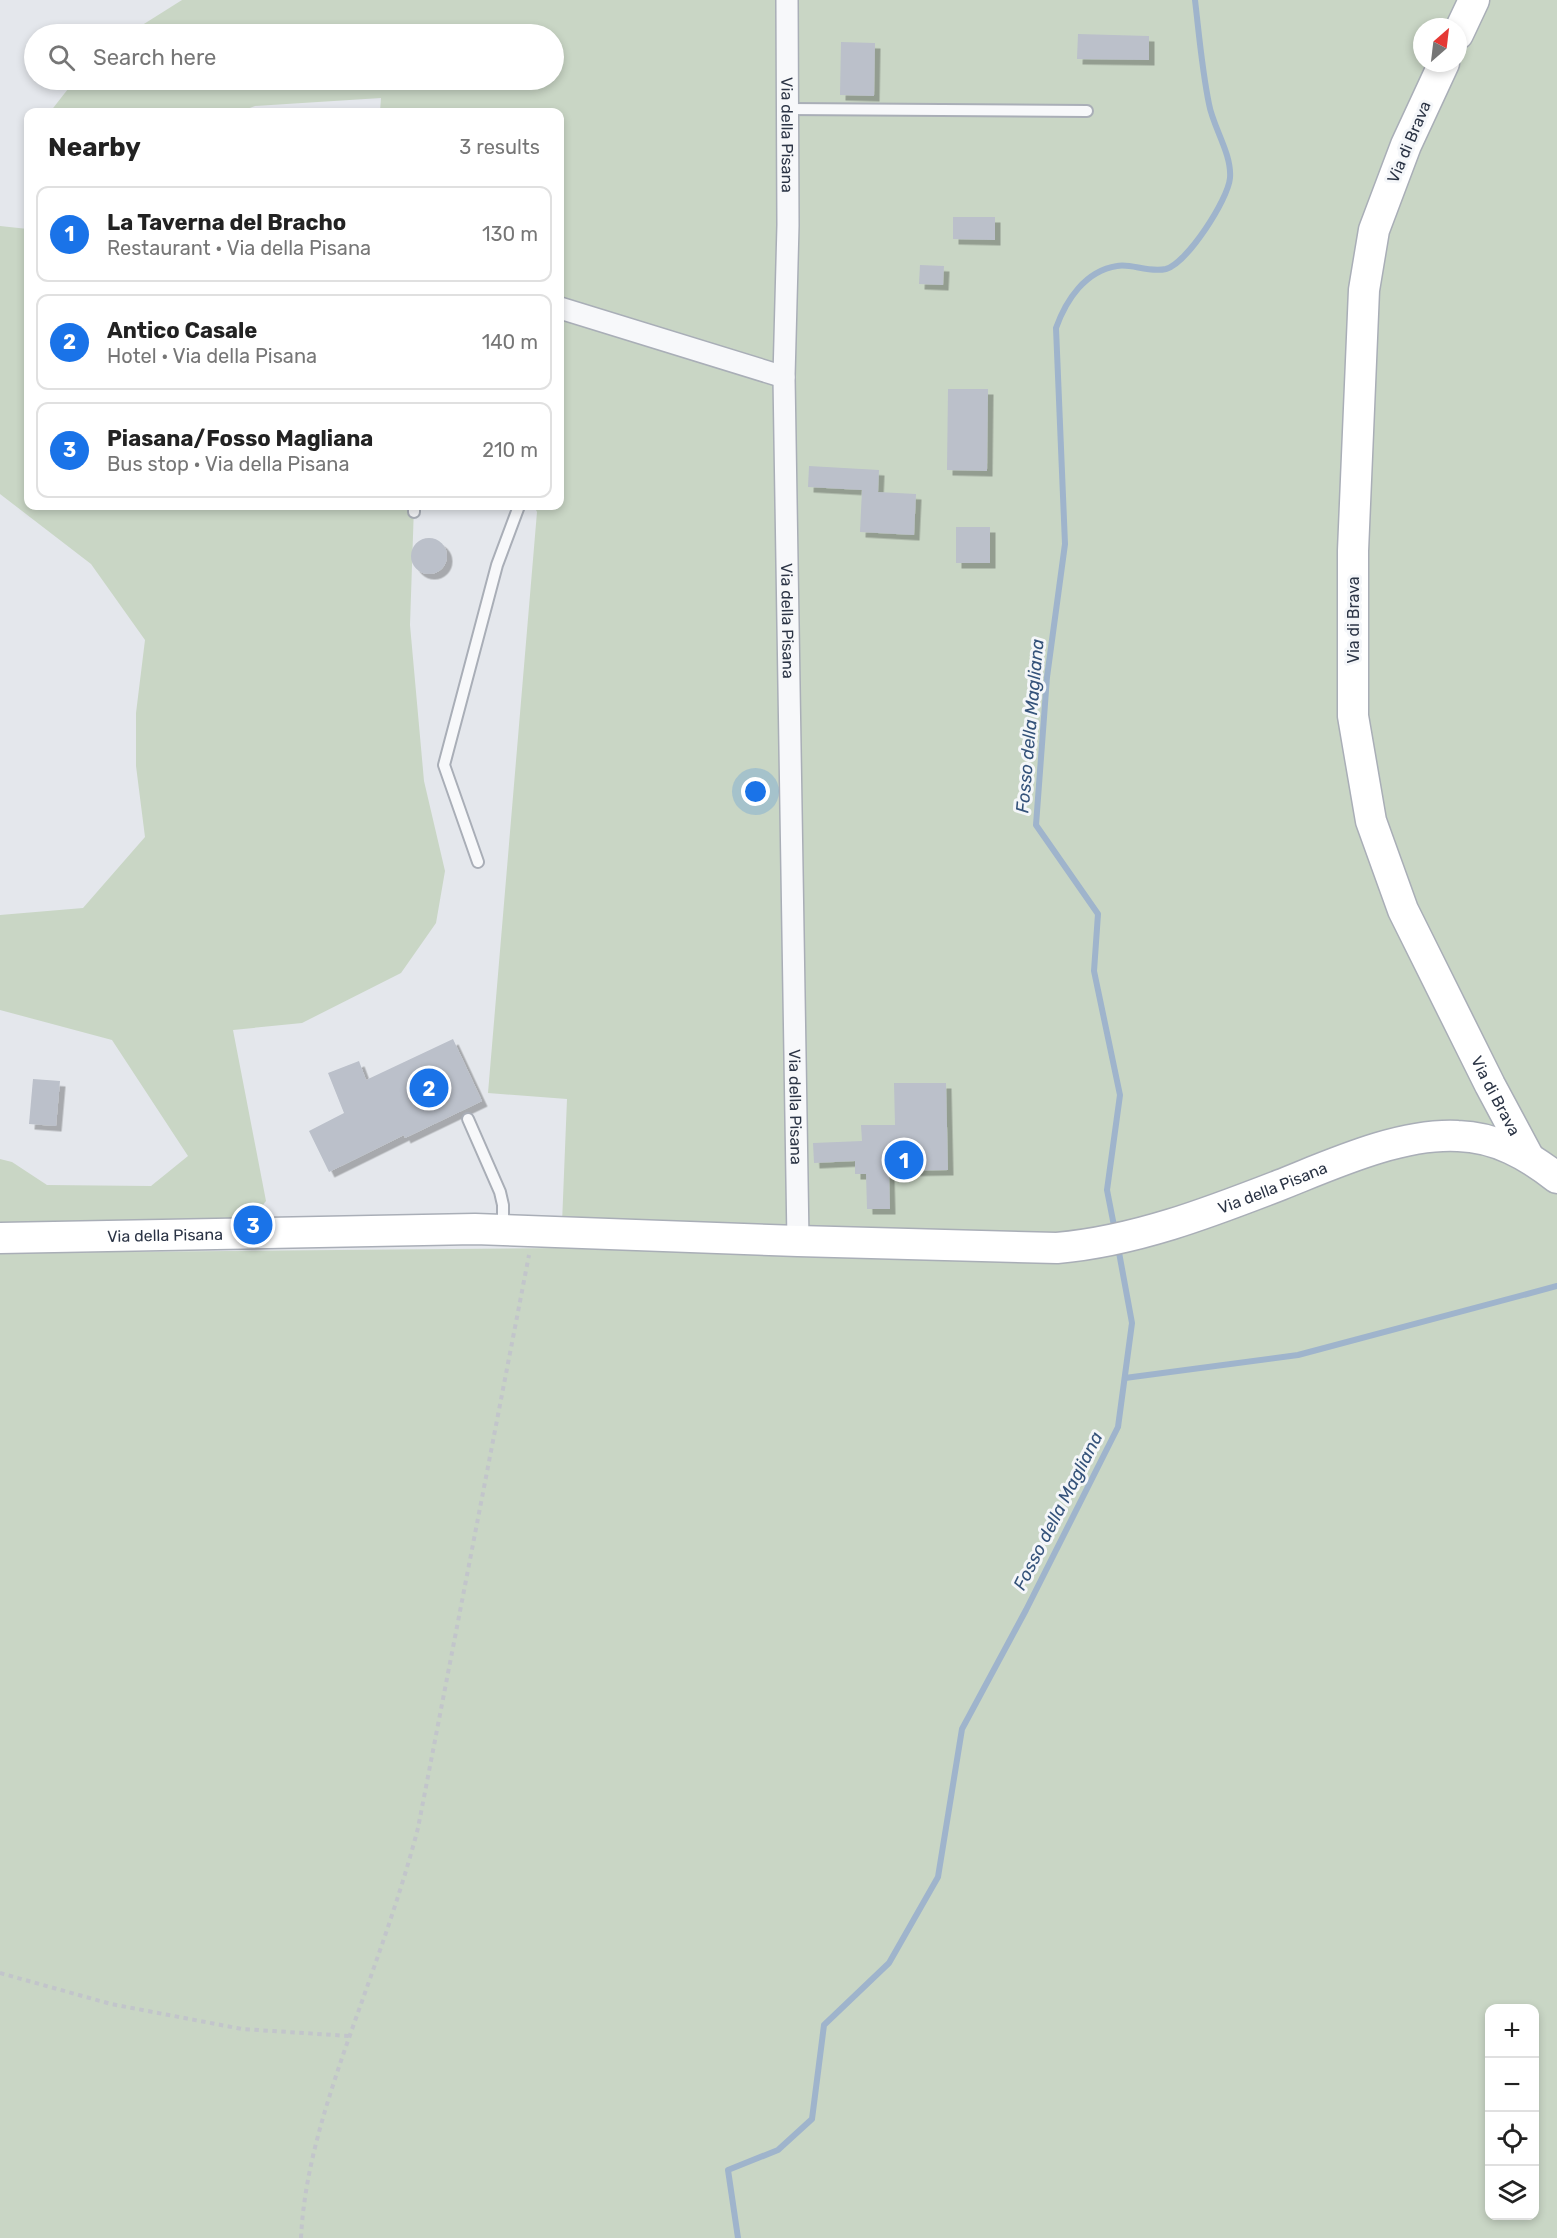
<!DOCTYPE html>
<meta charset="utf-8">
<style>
:root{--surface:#fff;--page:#f6f6f6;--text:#222;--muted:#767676;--line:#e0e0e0;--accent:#1a73e8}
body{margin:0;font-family:Rubik,sans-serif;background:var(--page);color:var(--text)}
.controls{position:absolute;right:18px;bottom:18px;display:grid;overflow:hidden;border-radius:12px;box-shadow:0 3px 9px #0003}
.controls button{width:54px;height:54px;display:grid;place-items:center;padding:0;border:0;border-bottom:2px solid var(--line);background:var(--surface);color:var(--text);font:30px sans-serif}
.compass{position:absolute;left:1413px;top:18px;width:54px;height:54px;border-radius:50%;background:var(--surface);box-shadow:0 3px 9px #0003;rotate:28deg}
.you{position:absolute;left:756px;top:792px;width:21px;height:21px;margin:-15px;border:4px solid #fff;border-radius:50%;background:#1a73e8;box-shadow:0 0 0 9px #1a73e833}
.badge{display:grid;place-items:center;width:39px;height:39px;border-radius:50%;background:var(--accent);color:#fff;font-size:20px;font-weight:700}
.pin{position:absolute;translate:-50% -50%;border:3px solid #fff;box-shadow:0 2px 6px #0006}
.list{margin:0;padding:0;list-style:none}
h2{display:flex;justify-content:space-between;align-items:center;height:78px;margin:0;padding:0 24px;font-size:26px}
h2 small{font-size:20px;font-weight:400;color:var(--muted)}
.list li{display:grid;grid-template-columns:39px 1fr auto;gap:18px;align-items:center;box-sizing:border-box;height:96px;margin:0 12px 12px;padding:0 12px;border:2px solid var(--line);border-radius:12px}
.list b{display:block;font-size:22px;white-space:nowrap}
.list p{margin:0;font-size:20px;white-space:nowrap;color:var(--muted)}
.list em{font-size:20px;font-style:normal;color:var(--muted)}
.icon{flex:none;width:33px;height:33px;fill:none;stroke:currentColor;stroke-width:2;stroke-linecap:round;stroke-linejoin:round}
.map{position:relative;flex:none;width:1557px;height:2238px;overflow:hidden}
.search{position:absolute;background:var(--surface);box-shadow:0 3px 9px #0003;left:24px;top:24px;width:540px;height:66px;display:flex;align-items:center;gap:15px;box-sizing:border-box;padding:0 21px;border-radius:33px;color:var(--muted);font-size:22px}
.panel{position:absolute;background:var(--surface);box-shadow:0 3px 9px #0003;left:24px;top:108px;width:540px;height:402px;border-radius:12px}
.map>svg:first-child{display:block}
.green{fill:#c9d6c5;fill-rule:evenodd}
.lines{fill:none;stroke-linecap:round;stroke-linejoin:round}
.stream{stroke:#9fb4cc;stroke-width:6}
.building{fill:#bbc0ca;filter:url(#shadow)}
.lane-casing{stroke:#a9aeb7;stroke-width:14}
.street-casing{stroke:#a9aeb7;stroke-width:24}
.secondary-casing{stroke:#a9aeb7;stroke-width:33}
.path{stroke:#c2c5cb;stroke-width:4;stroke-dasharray:4.5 4.5;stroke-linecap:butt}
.lane{stroke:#f7f8fa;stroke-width:10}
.street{stroke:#f7f8fa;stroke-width:21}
.secondary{stroke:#fff;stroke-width:30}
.labels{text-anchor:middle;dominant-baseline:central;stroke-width:6;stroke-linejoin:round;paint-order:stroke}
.street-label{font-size:16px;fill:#2b3445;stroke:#f4f6f9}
.water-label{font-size:18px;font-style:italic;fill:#34527a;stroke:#f4f6f9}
</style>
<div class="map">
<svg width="1557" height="2238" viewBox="0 0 1557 2238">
<defs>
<filter id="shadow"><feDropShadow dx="5.5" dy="5.5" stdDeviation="0" flood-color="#0004"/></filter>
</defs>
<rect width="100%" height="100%" fill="#e4e7ec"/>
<!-- green -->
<g class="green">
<path d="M182 0H1557V2238H0V1253L561 1248 567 1099 488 1093 537 512 534 506H560V112H380L381 98 255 106 239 112H50L75 80H554V34H128ZM1422 27H1458V63H1422ZM1490 2008H1534V2216H1490Z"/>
<polygon points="0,226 28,229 28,506 414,506 410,625 424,781 445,871 436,923 401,973 302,1023 233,1030 266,1201 251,1220 0,1230 0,1159 12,1162 47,1185 151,1186 188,1156 112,1040 0,1010 0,915 83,908 145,837 136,766 136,713 145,640 91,564 0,494"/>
</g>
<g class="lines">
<!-- stream -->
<g class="stream">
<path d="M1115 1231 1107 1190 1120 1095 1094 971 1098 914 1036 825 1047 677 1065 544 1056 328C1066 300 1085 271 1117 266 1131 263 1148 273 1166 269 1187 263 1228 200 1230 178 1232 154 1213 127 1209 104 1202 70 1199 34 1195 0"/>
<polyline points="1125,1378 1298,1355 1557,1286"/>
<polyline points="738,2238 728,2170 778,2150 812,2119 824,2025 889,1963 938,1877 962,1729 1026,1610 1118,1427 1132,1323 1118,1247"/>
</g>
</g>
<!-- building -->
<g class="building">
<polygon points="1078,34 1149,36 1149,60 1077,59"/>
<polygon points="841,42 875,43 874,96 840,95"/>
<polygon points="953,217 995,217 995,240 953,239"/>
<polygon points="920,265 944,266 943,285 919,284"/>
<polygon points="948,389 988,389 987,471 947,470"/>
<polygon points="809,466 879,470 878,492 916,494 914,535 860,532 862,490 808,487"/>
<rect x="956" y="527" width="34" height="36"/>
<circle cx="429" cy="556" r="18"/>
<polygon points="453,1039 482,1101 405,1138 404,1135 329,1172 309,1131 344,1113 328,1073 359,1061 366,1080"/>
<polygon points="33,1079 60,1081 56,1126 29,1124"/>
<polygon points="894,1083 946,1083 948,1170 889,1171 890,1209 867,1209 866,1174 855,1174 855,1161 814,1163 813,1143 862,1141 861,1125 895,1125"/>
</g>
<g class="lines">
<!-- lane casing -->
<g class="lane-casing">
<g id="lane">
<polyline points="788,109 1087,111"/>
<polyline points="414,512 414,506"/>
<polyline points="478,862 444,765 497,565 519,506"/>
<polyline points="468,1119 500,1192 503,1205 503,1228"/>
</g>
</g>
<!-- street casing -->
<g class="street-casing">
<g id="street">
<path id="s1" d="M787 0 788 225 784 377 798 1241"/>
<polyline points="560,308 784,377"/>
</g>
</g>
<!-- secondary casing -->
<g class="secondary-casing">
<g id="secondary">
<polyline points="1458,34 1474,0"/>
<path id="s2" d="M1444 63 1406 145 1374 230 1364 290 1353 551V716L1371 821 1403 910 1490 1085 1528 1156"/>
<path id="s3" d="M0 1238 475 1229 798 1241 1057 1248C1135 1241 1208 1213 1280 1185 1333 1164 1400 1133 1458 1136 1496 1137 1528 1155 1557 1178"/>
</g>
</g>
<!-- path -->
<g class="path">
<polyline points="0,1973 111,2004 242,2029 349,2036"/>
<path d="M301 2238C304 2175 323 2114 343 2055 369 1980 398 1905 418 1828L529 1255"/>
</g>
<!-- lane -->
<use href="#lane" class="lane"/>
<!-- street -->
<use href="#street" class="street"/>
<!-- secondary -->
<use href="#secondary" class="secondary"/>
</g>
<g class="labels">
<!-- street labels -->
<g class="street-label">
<text stroke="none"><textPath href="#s1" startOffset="135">Via della Pisana</textPath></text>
<text transform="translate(1409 142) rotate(-67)">Via di Brava</text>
<text transform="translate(1353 620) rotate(-90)">Via di Brava</text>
<text stroke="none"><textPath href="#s1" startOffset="621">Via della Pisana</textPath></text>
<text stroke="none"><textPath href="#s2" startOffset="1077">Via di Brava</textPath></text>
<text stroke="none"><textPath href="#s1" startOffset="1107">Via della Pisana</textPath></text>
<text stroke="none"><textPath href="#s3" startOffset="1282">Via della Pisana</textPath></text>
<text stroke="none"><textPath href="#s3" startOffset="165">Via della Pisana</textPath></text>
</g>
<!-- water labels -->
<g class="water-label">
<text transform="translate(1030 726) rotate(-85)">Fosso della Magliana</text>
<text transform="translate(1058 1511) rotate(-63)">Fosso della Magliana</text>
</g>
</g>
</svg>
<div class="controls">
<button>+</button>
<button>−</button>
<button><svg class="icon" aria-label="locate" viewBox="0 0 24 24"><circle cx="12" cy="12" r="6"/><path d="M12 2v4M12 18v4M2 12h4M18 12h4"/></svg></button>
<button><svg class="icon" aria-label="layers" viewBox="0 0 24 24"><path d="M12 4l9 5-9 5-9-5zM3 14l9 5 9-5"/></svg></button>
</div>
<svg class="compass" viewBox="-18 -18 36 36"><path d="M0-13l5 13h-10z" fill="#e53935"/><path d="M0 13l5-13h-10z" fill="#767676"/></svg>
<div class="you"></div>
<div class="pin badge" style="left:904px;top:1160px">1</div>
<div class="pin badge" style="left:429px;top:1088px">2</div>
<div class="pin badge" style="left:253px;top:1225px">3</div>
<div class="search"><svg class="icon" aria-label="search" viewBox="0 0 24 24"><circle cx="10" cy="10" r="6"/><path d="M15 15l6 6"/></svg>Search here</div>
<section class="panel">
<h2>Nearby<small>3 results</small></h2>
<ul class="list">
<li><span class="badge">1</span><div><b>La Taverna del Bracho</b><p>Restaurant · Via della Pisana</p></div><em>130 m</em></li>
<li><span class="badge">2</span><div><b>Antico Casale</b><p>Hotel · Via della Pisana</p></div><em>140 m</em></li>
<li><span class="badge">3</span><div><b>Piasana/Fosso Magliana</b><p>Bus stop · Via della Pisana</p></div><em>210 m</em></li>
</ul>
</section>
</div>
